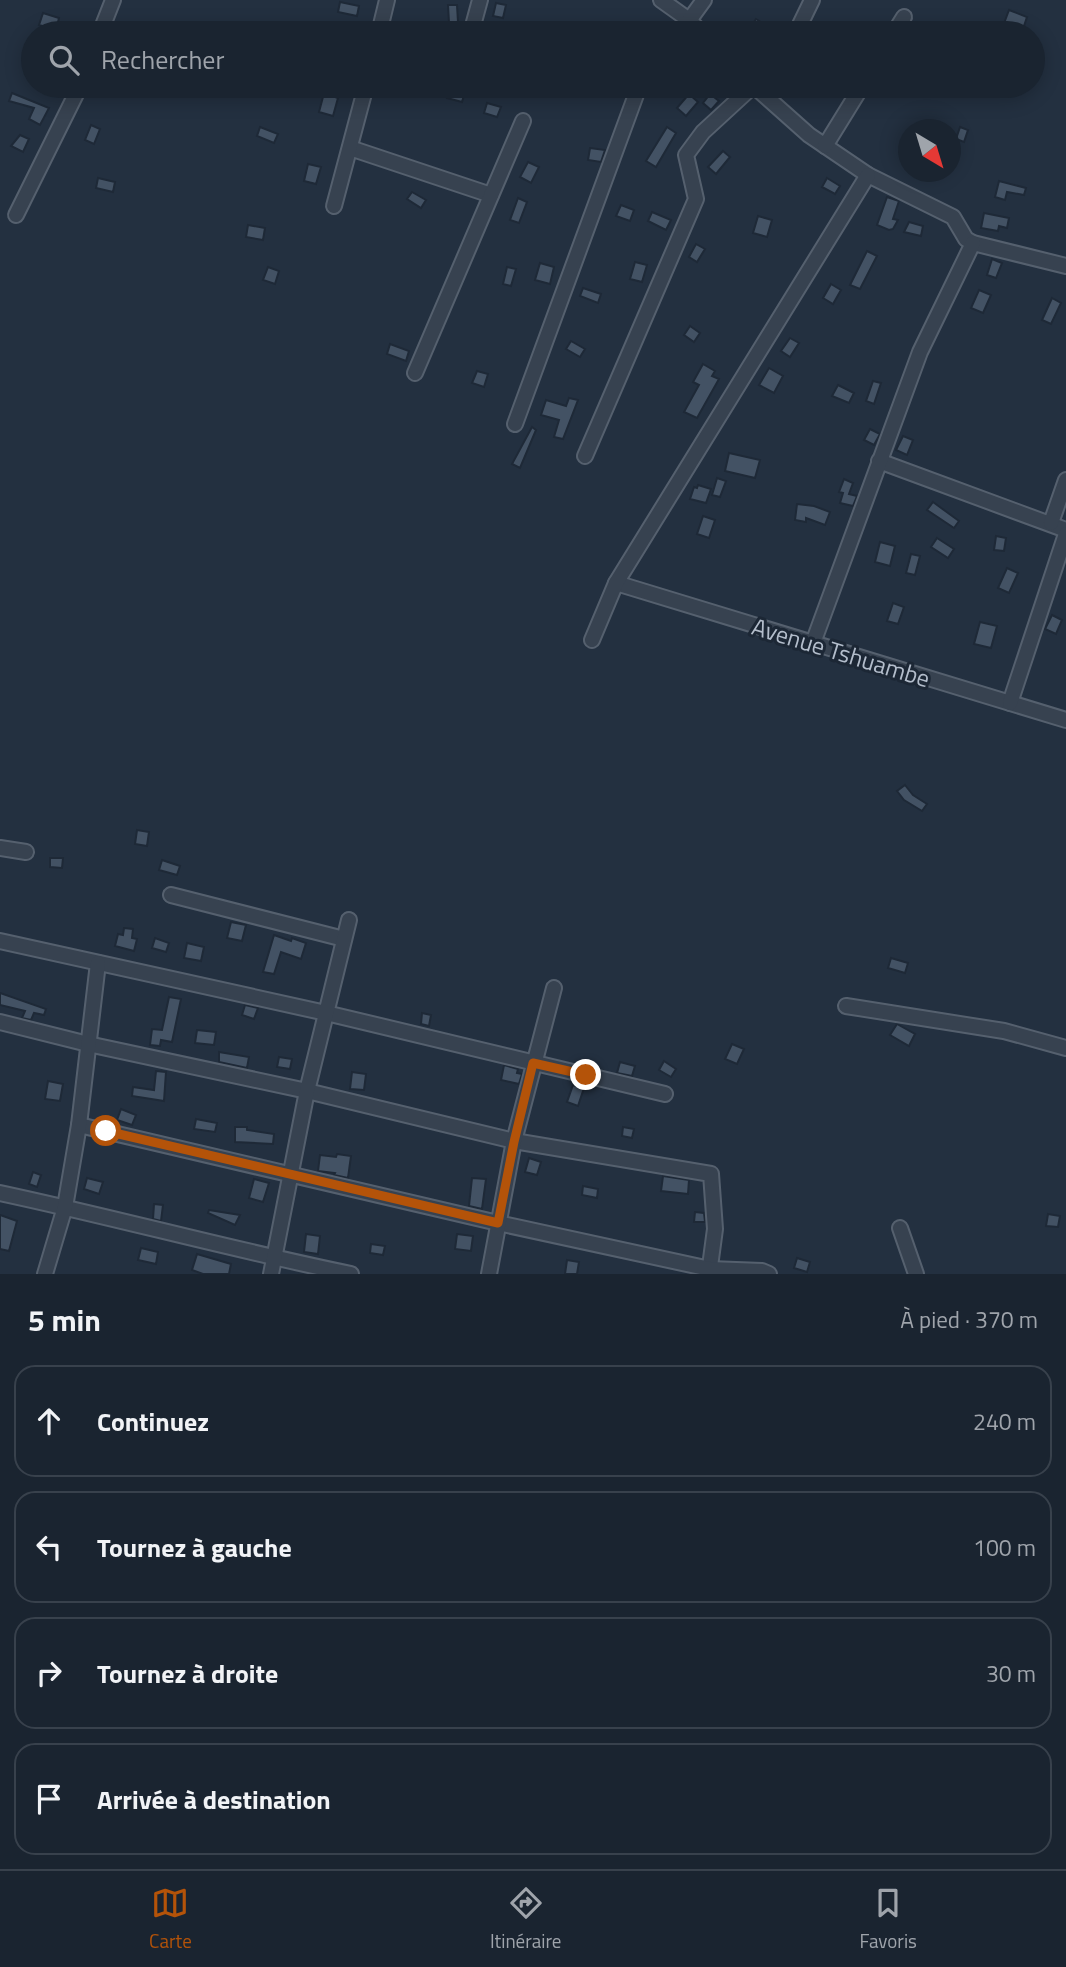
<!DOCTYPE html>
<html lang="fr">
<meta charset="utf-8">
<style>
:root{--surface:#1a2430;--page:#232c38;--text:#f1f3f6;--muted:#9fa4ab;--line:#38414c;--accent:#b45309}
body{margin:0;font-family:"Titillium Web",sans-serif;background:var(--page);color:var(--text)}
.compass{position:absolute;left:898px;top:119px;width:63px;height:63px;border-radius:50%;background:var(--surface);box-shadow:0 4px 18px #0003;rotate:142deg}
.stop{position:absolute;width:21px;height:21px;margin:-16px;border:5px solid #b45309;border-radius:50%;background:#fff}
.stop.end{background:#b45309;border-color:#fff;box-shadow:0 2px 7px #0008}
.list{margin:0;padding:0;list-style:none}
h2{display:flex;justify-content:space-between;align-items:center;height:91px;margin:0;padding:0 28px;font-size:30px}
h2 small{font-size:23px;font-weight:400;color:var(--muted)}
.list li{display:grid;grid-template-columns:46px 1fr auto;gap:21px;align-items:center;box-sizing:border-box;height:112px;margin:0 14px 14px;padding:0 14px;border:2px solid var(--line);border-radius:21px}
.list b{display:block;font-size:26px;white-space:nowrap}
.list em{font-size:23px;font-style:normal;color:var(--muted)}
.icon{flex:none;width:38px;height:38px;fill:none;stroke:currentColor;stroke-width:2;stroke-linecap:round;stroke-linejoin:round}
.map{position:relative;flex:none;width:1066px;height:1274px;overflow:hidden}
.search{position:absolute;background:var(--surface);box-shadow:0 4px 18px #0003;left:21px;right:21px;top:21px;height:77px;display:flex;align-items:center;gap:18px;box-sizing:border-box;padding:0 24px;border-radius:38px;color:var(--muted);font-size:26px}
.sheet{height:595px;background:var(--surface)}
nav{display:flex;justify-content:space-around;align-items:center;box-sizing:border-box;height:98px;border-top:2px solid var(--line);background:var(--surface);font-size:19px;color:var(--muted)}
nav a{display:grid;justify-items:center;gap:4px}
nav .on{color:var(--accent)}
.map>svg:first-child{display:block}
.building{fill:#435264;stroke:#1e2937;stroke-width:2}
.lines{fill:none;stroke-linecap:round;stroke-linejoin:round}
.minor-casing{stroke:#55606e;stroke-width:18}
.minor{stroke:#374250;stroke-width:14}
.route{stroke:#b45309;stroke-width:9}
.labels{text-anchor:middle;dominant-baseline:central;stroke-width:6;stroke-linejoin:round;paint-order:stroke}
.street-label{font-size:24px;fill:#b3bdcb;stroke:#1c2735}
</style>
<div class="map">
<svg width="1066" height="1274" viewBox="0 0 1066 1274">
<rect width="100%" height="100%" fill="#233040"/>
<!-- building -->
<g class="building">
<polygon points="340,2 359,6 357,16 338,12"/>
<polygon points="496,3 506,5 503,18 493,16"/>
<polygon points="448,5 457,5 458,22 449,23"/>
<polygon points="1009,10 1027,17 1022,32 1003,26"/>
<polygon points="43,13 59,18 56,30 39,25"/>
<polygon points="756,19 766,25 761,32 751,26"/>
<polygon points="450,88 465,92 462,102 447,98"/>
<polygon points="12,93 49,108 40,125 29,119 34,108 9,101"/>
<polygon points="324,93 338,98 333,116 319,112"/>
<polygon points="689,94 698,102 686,116 677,108"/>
<polygon points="710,94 719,101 711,110 703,103"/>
<polygon points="487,103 501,107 497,117 484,113"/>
<polygon points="91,125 100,129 94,144 85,140"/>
<polygon points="260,127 278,134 274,143 257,136"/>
<polygon points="667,127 676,133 656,167 646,161"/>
<polygon points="960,127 968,130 964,142 956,139"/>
<polygon points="20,135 29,139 23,152 11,146"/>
<polygon points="590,148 605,150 601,162 588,160"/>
<polygon points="723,151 730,157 716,174 708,167"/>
<polygon points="528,162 539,167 531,183 520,177"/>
<polygon points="308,164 321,167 316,184 304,181"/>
<polygon points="98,178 115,182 113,192 96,188"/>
<polygon points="827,178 840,186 835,194 822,187"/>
<polygon points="999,181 1026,188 1024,195 1007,192 1005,200 995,197"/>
<polygon points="412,192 426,200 421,208 407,199"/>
<polygon points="887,197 899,201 893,219 898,220 893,229 889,230 877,225"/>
<polygon points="518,198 527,202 519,223 510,220"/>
<polygon points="621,205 634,210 630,221 616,216"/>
<polygon points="652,212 671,220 666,230 648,221"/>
<polygon points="984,213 1009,218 1007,228 999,226 998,231 981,228"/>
<polygon points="758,216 772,220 767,237 753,233"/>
<polygon points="909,222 923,226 921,236 904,232"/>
<polygon points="248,225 265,228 263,240 246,237"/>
<polygon points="696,244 705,249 697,262 689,257"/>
<polygon points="867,251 877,256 860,289 850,285"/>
<polygon points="992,259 1002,263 996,278 987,275"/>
<polygon points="635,262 647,265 642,282 630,279"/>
<polygon points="540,263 554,267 550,284 535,280"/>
<polygon points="268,267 279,271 275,284 263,280"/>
<polygon points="507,267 516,269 511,286 503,284"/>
<polygon points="831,284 841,290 833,304 823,298"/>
<polygon points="583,288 601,294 598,303 580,296"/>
<polygon points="979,290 991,295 983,313 971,308"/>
<polygon points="1052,298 1061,303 1051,324 1042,320"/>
<polygon points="690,326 700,333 694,342 684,335"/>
<polygon points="790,338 799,343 790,357 781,351"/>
<polygon points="571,341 585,349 580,357 566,349"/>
<polygon points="390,344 409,351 406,361 387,354"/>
<polygon points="703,364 715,371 712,376 719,379 697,418 684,412 699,385 693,382"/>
<polygon points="769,368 783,376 774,393 759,385"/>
<polygon points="477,371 488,374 484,387 472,383"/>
<polygon points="873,381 881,383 874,404 866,401"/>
<polygon points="838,385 854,393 849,403 832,396"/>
<polygon points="569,398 578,400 563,439 554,437 559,420 541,415 546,400 566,406"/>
<polygon points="532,427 536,430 520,468 512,464"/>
<polygon points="870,429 880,434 874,445 864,440"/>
<polygon points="903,436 913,440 907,455 896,450"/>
<polygon points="729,453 760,460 755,478 725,471"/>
<polygon points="717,478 726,481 720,497 712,495"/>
<polygon points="844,479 853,483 849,494 857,496 853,506 840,503 843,493 839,492"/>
<polygon points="698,485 711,489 706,503 690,499 694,487 697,488"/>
<polygon points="933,502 959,521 954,528 927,510"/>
<polygon points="797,504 814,506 830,512 825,525 806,518 806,522 795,520"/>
<polygon points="703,516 715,520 709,538 697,534"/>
<polygon points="996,536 1006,538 1004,551 994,550"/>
<polygon points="937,538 954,549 948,558 931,547"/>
<polygon points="880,542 895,546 890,566 875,562"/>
<polygon points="911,554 920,556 915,575 906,573"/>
<polygon points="1007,568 1018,573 1009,593 998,588"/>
<polygon points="893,603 904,607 898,624 887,621"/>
<polygon points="1052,615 1062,620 1056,634 1045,629"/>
<polygon points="980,622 997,626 991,648 974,644"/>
<polygon points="905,785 913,795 927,804 922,811 904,800 897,791"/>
<polygon points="137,830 149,832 147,846 135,844"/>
<polygon points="50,858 63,858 62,868 50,867"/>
<polygon points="162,860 180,866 177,875 159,870"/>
<polygon points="231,922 246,925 242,941 227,938"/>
<polygon points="124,928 133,929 132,938 137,939 134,951 115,946 118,934 123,935"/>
<polygon points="274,935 291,941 292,938 306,943 301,959 281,952 274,974 263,972"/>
<polygon points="155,938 169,943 166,952 152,948"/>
<polygon points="187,943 204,947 201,961 184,958"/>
<polygon points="891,958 908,963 905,973 888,968"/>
<polygon points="0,993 46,1009 44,1015 34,1013 31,1020 22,1018 25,1011 0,1005"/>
<polygon points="169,997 181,999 172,1042 161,1040 160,1046 150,1045 152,1029 162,1030"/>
<polygon points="245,1005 258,1008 254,1019 242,1015"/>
<polygon points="422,1013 431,1015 429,1026 421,1024"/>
<polygon points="897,1024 915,1034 909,1046 890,1035"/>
<polygon points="197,1030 216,1032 214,1045 195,1043"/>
<polygon points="732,1044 744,1049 737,1064 725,1059"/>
<polygon points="219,1052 249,1057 247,1068 219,1062"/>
<polygon points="279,1057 292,1059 290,1069 277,1067"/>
<polygon points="664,1061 676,1069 671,1077 659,1070"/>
<polygon points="620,1062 635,1066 632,1076 617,1073"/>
<polygon points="504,1065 518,1069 517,1073 522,1074 519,1084 501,1080"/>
<polygon points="156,1071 166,1072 164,1101 132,1096 133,1087 154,1090"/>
<polygon points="352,1072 366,1074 364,1090 350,1089"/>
<polygon points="48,1081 63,1084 60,1101 45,1099"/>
<polygon points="573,1085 584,1088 578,1106 567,1102"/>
<polygon points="121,1109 136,1115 132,1125 117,1120"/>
<polygon points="196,1119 217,1123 215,1132 194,1129"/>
<polygon points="235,1127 247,1127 247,1130 274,1134 273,1144 235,1142"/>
<polygon points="623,1127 634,1129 632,1138 622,1136"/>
<polygon points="337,1154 351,1156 348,1178 334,1175 335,1173 318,1171 320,1155 336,1157"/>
<polygon points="529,1158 541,1162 537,1175 525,1172"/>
<polygon points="33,1172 41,1175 37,1187 29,1184"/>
<polygon points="663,1176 689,1180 688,1194 661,1191"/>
<polygon points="87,1178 103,1182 99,1194 84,1189"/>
<polygon points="472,1178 486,1179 482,1209 469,1206"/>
<polygon points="254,1179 269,1183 263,1202 249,1198"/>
<polygon points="583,1186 598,1189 597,1198 582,1195"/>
<polygon points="154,1204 163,1205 161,1221 153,1219"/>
<polygon points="209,1210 240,1215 235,1225 208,1213"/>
<polygon points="695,1212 704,1213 705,1222 694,1222"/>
<polygon points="1048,1214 1060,1216 1058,1227 1046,1226"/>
<polygon points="0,1215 17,1221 9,1251 0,1249"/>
<polygon points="306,1234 320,1236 318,1254 304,1252"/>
<polygon points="457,1234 473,1236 471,1251 455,1249"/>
<polygon points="371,1244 385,1246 383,1255 370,1253"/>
<polygon points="141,1248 158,1252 156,1264 138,1260"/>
<polygon points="197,1254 231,1264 229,1274 203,1274 192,1270"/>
<polygon points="797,1258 810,1262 807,1272 794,1268"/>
<polygon points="567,1260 579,1262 577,1274 565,1274"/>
</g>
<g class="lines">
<!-- minor casing -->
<g class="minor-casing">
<g id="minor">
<polyline points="661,0 689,20 702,33"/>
<polyline points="100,33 113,0"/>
<polyline points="379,33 387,0"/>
<polyline points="471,33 480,0"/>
<polyline points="680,33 704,0"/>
<polyline points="796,33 812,0"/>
<polyline points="894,33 904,17"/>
<polyline points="754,86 809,135 868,175 953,217 966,239 973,243 1066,266"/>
<polyline points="825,146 862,86"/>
<polyline points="350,148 491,195"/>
<polyline points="334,206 366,86"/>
<polyline points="16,215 80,86"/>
<polyline points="415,373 523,121"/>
<polyline points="515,424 637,92 642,86"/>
<polyline points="585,456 696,199 686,155 703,132 753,86"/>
<polyline points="879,461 1066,530"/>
<polyline points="1051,523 1066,480"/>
<polyline points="616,583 1066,720"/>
<polyline points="592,640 616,583 868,175"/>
<polyline points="813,643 920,352 973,243"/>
<polyline points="1010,703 1066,534"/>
<polyline points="0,848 26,852"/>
<polyline points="171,895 344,939"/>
<polyline points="0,941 326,1013 665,1094"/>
<polyline points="846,1006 1004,1031 1066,1048"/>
<polyline points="0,1022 88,1044 307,1091 514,1141 711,1174 715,1229 709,1274"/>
<polyline points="79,1125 498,1223 710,1269 762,1271 769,1274"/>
<path d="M0 1193C117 1218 233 1250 351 1274"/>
<polyline points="900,1228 916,1274"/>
<polyline points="45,1274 65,1207 79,1125 98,963"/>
<polyline points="271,1274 307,1091 349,920"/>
<polyline points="489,1274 514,1141 554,988"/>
</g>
</g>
<!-- minor -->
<use href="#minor" class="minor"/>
</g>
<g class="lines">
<!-- route -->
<polyline class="route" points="106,1131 498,1223 514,1142 533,1063 586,1075"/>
</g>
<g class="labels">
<!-- street labels -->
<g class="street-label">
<text transform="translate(841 652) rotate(17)">Avenue Tshuambe</text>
</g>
</g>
</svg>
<svg class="compass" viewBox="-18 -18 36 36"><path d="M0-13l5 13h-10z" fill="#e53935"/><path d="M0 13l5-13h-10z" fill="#9fa4ab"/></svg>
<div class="stop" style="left:106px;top:1131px"></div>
<div class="stop end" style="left:586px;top:1075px"></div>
<div class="search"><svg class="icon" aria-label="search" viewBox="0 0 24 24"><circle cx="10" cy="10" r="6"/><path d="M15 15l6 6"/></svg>Rechercher</div>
</div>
<section class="sheet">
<h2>5 min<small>À pied · 370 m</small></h2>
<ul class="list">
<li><svg class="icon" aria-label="ahead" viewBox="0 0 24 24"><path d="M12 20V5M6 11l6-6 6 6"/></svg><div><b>Continuez</b></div><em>240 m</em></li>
<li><svg class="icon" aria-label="left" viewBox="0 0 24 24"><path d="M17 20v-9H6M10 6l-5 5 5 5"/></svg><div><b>Tournez à gauche</b></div><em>100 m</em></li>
<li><svg class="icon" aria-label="right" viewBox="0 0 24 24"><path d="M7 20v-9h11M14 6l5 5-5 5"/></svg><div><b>Tournez à droite</b></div><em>30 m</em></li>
<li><svg class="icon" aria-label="arrive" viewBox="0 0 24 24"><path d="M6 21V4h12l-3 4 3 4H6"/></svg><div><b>Arrivée à destination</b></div></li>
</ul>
</section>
<nav>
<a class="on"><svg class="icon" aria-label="map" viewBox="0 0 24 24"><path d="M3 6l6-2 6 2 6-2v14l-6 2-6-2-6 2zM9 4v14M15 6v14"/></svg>Carte</a>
<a><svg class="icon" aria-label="directions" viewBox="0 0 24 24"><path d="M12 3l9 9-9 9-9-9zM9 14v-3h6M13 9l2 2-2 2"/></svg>Itinéraire</a>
<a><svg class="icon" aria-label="saved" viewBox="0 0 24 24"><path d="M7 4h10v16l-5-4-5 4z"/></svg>Favoris</a>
</nav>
